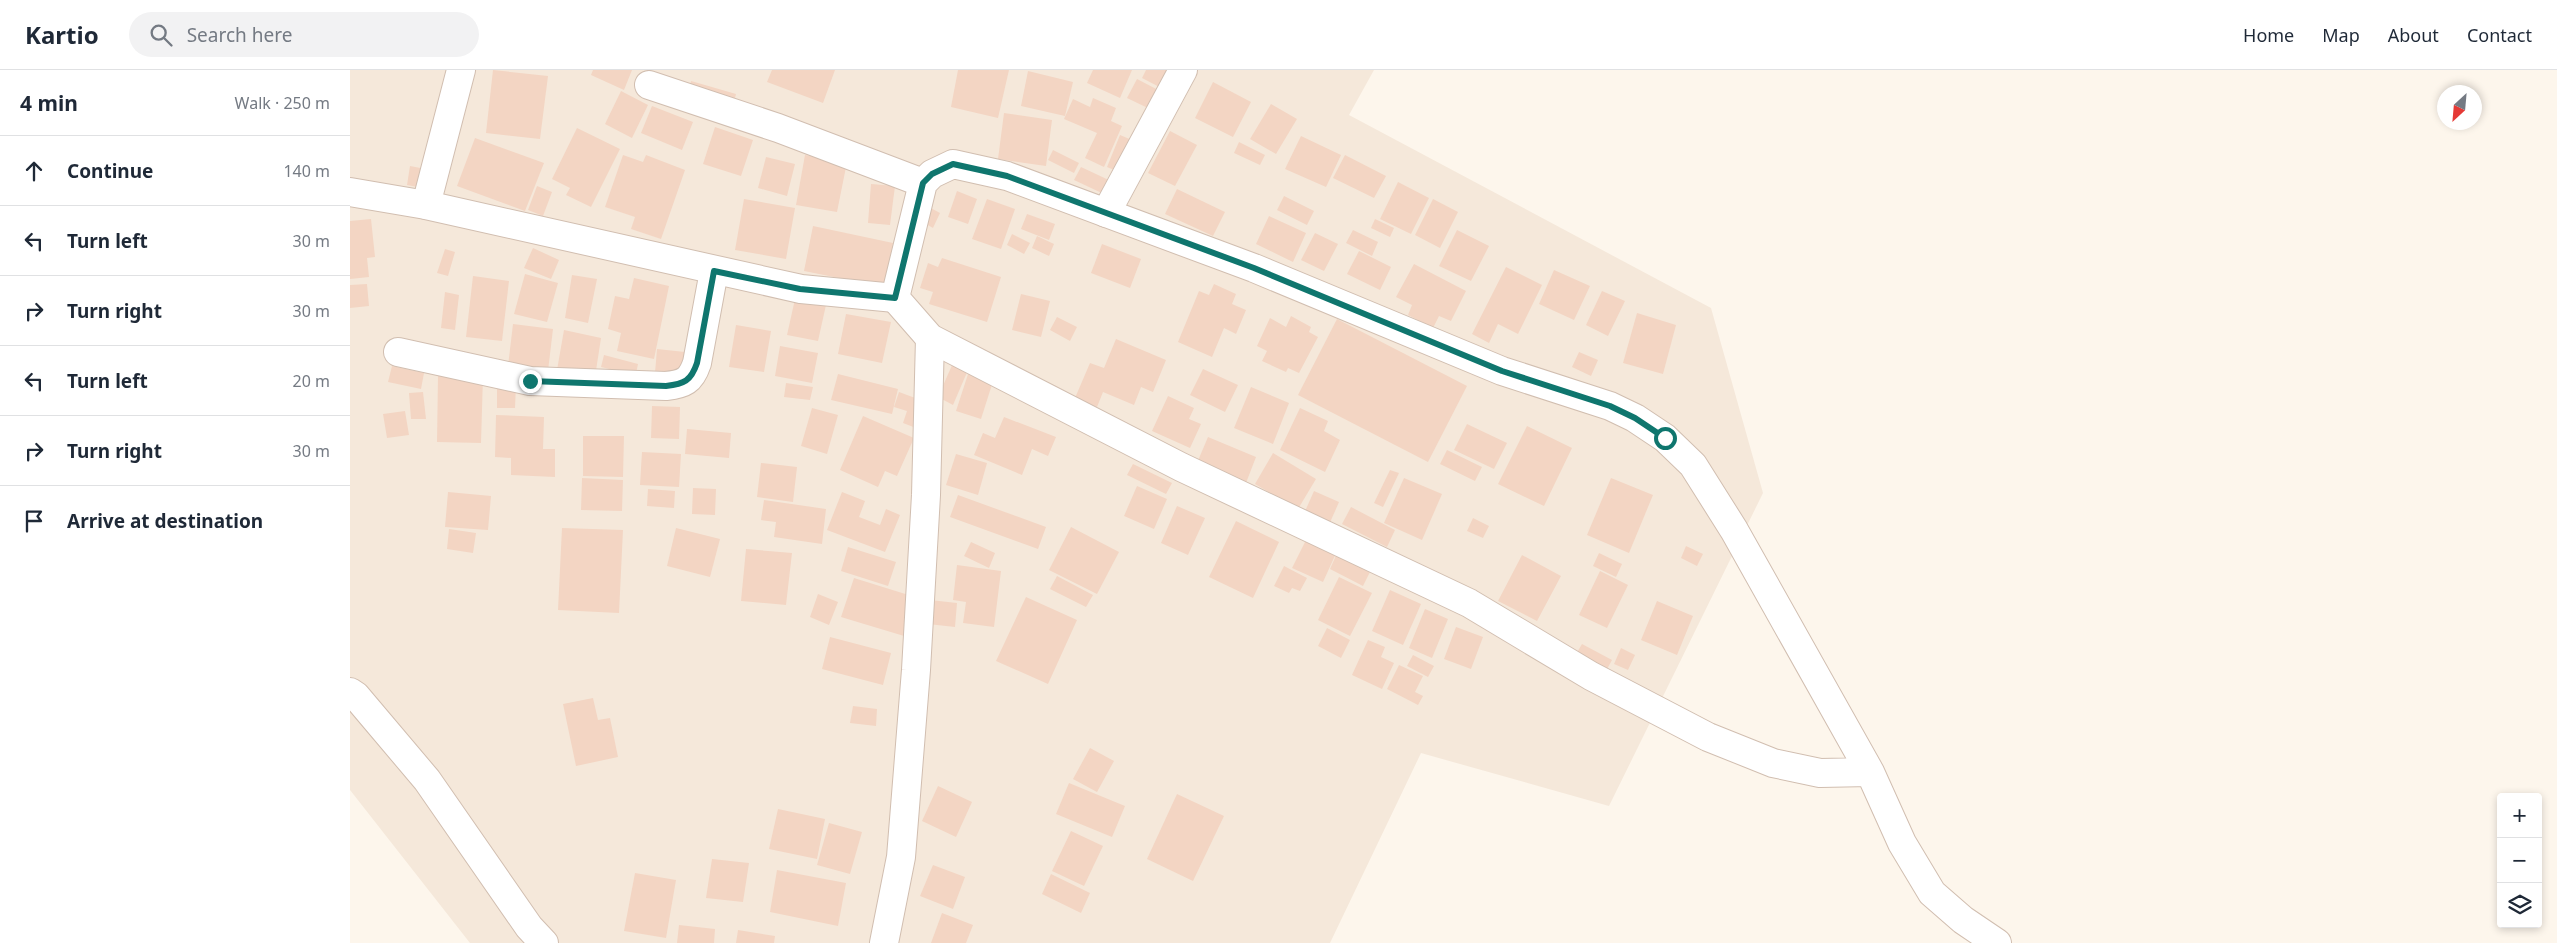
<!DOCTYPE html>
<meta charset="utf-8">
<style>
:root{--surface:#fff;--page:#f2f2f3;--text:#1f2937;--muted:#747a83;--line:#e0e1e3}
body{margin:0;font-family:"Noto Sans",sans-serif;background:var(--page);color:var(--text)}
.controls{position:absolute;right:15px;bottom:15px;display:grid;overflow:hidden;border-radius:5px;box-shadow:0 2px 8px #0003}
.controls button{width:45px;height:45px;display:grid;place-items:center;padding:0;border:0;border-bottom:1px solid var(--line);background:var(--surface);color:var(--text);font:25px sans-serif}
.compass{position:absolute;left:2087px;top:15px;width:45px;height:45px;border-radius:50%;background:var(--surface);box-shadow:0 2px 8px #0003;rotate:206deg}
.stop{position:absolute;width:15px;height:15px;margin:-11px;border:4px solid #0f766e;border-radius:50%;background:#fff}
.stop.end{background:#0f766e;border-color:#fff;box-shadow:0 1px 5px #0008}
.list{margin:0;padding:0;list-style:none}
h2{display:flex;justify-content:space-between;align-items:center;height:65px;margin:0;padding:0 20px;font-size:21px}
h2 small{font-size:16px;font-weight:400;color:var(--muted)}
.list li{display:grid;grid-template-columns:32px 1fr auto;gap:15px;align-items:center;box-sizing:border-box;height:70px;padding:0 20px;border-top:1px solid var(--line)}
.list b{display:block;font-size:19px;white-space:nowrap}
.list em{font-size:16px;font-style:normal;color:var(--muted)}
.icon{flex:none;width:28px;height:28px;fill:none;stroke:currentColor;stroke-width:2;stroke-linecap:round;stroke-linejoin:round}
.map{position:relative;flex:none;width:2207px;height:873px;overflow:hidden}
header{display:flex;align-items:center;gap:30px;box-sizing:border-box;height:70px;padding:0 25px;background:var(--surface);border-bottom:1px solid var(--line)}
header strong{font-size:24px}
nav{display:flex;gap:28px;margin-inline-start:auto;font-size:18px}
.search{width:350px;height:45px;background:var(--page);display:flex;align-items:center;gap:12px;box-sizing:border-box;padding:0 18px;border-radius:28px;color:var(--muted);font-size:19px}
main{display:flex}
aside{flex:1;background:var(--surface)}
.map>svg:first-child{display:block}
.residential{fill:#f5e8da}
.building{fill:#f3d5c3}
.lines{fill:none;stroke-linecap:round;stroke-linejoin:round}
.street-casing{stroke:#d1beb0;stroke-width:30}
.street{stroke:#fff;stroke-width:28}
.route{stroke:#0f766e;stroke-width:6}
</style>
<header>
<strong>Kartio</strong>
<div class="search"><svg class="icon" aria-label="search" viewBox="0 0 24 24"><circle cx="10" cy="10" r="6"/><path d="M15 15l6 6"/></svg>Search here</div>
<nav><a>Home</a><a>Map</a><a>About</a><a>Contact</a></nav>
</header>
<main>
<aside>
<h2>4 min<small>Walk · 250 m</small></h2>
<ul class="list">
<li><svg class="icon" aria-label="ahead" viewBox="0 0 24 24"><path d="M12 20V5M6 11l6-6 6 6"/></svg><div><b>Continue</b></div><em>140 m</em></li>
<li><svg class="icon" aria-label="left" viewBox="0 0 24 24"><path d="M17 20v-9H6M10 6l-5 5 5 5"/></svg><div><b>Turn left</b></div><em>30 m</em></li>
<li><svg class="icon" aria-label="right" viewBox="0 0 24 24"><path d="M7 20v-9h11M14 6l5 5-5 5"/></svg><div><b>Turn right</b></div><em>30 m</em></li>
<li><svg class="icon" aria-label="left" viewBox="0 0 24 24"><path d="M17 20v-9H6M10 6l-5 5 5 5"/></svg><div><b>Turn left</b></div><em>20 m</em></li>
<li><svg class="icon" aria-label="right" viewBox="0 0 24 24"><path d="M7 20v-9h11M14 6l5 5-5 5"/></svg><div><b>Turn right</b></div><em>30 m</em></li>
<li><svg class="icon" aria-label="arrive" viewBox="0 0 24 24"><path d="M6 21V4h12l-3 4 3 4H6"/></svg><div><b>Arrive at destination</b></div></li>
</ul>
</aside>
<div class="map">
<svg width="2207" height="873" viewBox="0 0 2207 873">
<rect width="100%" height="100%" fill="#fdf6ec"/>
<!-- residential -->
<polygon class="residential" points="0,0 1024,0 999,45 1361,238 1413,423 1259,736 1071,683 980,873 120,873 0,720"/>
<!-- building -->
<g class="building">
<polygon points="143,0 198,6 190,69 136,63"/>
<polygon points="243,0 282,0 274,20 241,5"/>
<polygon points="422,0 485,0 473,33 417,12"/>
<polygon points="608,0 659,0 648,48 601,37"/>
<polygon points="743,0 782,0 770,28 737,13"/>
<polygon points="796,0 830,0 819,22 792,8"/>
<polygon points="678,1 723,12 715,46 671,36"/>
<polygon points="787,9 814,23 804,41 777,28"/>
<polygon points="341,11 386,24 383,36 338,23"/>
<polygon points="863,12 901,32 883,67 845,48"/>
<polygon points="271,21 298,35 282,68 255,54"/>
<polygon points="743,28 766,38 761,51 772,56 754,97 735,88 747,63 714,49 723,29 740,37"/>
<polygon points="921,34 947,49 926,84 900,69"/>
<polygon points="302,36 343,52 332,80 291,63"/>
<polygon points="654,43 702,50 696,96 648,89"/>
<polygon points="365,57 403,70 391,106 353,94"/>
<polygon points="227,58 270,79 241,137 216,125 220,118 202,109"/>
<polygon points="820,61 847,75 825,116 798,103"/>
<polygon points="770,65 789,73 776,105 757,97"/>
<polygon points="951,66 991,85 976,117 935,99"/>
<polygon points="125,68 194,93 175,141 107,116"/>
<polygon points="889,72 915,85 910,95 884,83"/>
<polygon points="703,80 729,93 724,103 698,90"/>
<polygon points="273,85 293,92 296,85 335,100 311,169 281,159 285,147 255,137"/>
<polygon points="455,85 497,92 487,142 446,135"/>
<polygon points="995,85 1036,106 1024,128 983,108"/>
<polygon points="416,87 445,94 437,126 408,118"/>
<polygon points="60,96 81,100 78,119 57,115"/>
<polygon points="731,97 763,112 756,125 724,110"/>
<polygon points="1048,112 1079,128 1061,164 1030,149"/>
<polygon points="521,114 545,116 540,155 518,153"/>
<polygon points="187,116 202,122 193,146 178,140"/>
<polygon points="827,119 875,142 863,166 815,144"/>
<polygon points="607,121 627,129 618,154 598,147"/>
<polygon points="934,126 964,141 957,155 927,140"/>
<polygon points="394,129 445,138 436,189 385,180"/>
<polygon points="637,129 665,139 651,179 622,169"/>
<polygon points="1083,129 1108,142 1090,178 1065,165"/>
<polygon points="577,136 590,143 583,158 569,150"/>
<polygon points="677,144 705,154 699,170 671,159"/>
<polygon points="919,146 956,163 943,192 906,174"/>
<polygon points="21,149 25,187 17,188 19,207 0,209 0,151"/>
<polygon points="1025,149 1044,158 1040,167 1021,158"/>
<polygon points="463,156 543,173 534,217 454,201"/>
<polygon points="1003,160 1028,172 1022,186 996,173"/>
<polygon points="1107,160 1139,176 1121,211 1089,196"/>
<polygon points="965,163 988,174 974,201 951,190"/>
<polygon points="662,164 680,173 674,184 657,175"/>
<polygon points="687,166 704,174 699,186 682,178"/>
<polygon points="752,174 791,189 780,218 741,203"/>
<polygon points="183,178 209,190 201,209 174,198"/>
<polygon points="95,179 105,182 98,206 87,203"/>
<polygon points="1009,181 1041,197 1030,220 997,204"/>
<polygon points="592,188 651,207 637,252 579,234 583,222 570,218 578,193 588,197"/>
<polygon points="1064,194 1116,221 1101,251 1089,246 1083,258 1058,245 1062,235 1046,227"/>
<polygon points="1156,197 1192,215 1168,264 1148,254 1139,273 1122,264"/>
<polygon points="1204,200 1240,216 1224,250 1189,234"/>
<polygon points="175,204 208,213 197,252 164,244"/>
<polygon points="222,205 247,209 238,253 215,248"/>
<polygon points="123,206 159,211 152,271 116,267"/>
<polygon points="284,208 319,216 304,289 267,281 271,263 258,259 265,226 279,229"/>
<polygon points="17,214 19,236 0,238 0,215"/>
<polygon points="864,214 886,224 882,234 896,240 886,264 874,258 862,287 828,272 849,221 859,225"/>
<polygon points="1252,221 1275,231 1258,266 1236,255"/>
<polygon points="95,222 109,225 105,260 91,258"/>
<polygon points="671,224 700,231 691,267 662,260"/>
<polygon points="445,229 476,235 468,271 437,265"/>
<polygon points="1287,243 1326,255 1313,304 1273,293"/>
<polygon points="496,244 541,252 532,293 488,284"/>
<polygon points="941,246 961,257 959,262 968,267 949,303 938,298 936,302 912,291 917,281 907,276 920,248 936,257"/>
<polygon points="707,247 727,257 720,271 700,260"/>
<polygon points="987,249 1117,316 1078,392 948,325"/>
<polygon points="163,254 203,259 198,301 158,296"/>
<polygon points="386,255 421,261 414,302 379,297"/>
<polygon points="214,260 251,268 245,307 207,300"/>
<polygon points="766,269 816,290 803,322 791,317 784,335 753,322 747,337 725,328 740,293 754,298"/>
<polygon points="430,276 468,283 462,313 425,306"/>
<polygon points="307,279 335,282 332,306 305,303"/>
<polygon points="1229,282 1248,290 1241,306 1222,297"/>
<polygon points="254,285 288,294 284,313 276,303 251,297"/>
<polygon points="603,293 618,300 603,335 588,327"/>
<polygon points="42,296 74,303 71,319 38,312"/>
<polygon points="620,298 645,305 631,349 606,341"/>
<polygon points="853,299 888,315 875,342 840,325"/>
<polygon points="488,304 548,319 542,344 481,330"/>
<polygon points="88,305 133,306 131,373 87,372"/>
<polygon points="436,313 463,317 460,330 434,327"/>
<polygon points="147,314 166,315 165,338 147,338"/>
<polygon points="901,317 939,333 923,374 884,358"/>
<polygon points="73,322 76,349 61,349 59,323"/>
<polygon points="549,322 576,332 566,358 553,353 557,341 544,337"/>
<polygon points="818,326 844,338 839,349 851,354 840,378 802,361"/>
<polygon points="302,336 330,337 329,369 301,368"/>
<polygon points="462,338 488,345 477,384 451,376"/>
<polygon points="950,338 978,351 974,361 990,370 975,402 930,380"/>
<polygon points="55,341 59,365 37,368 33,344"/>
<polygon points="146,345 194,347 193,379 205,379 205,407 161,405 161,388 145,387"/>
<polygon points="513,346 564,368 547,406 535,401 528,417 490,400"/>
<polygon points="654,347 706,367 698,386 682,379 672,405 624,385 633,363 645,368"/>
<polygon points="1117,354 1157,373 1144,399 1104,380"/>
<polygon points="1177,356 1222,378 1194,436 1148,414"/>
<polygon points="337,359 381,363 379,388 335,384"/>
<polygon points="233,366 274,366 273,407 233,406"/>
<polygon points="858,367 906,387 896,413 847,393"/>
<polygon points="1097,380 1132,397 1125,411 1090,394"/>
<polygon points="292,382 331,384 329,417 290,415"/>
<polygon points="923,383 966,409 948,439 905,414"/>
<polygon points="606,384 637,393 628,425 596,415"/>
<polygon points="411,393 447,397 443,432 407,427"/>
<polygon points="783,394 822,413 816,424 777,405"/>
<polygon points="1040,400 1049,403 1033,437 1024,433"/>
<polygon points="232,408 273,410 272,441 231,440"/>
<polygon points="1054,408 1092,424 1072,470 1034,453"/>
<polygon points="1261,408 1303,425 1279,483 1237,465"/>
<polygon points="787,416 817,429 804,459 774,446"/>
<polygon points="343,418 366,419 365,445 342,444"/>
<polygon points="298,419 325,421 324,438 297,436"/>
<polygon points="964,421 989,432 978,457 953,446"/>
<polygon points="98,422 141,426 138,460 95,457"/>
<polygon points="492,422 515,431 509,447 530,455 536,439 550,445 535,482 477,460"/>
<polygon points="608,425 696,457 688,479 600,447"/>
<polygon points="414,430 476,439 472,474 424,467 426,452 411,450"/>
<polygon points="827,436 855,448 838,485 811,473"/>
<polygon points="1001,437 1045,460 1037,477 992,454"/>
<polygon points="1123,448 1139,456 1133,468 1117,461"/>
<polygon points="886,451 929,472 903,528 859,507"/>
<polygon points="721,457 769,482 747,524 699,500"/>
<polygon points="212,458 273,460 269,543 208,540"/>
<polygon points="326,458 370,469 360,507 317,496"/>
<polygon points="99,459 126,463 123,483 97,479"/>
<polygon points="958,466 988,479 973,512 942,498"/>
<polygon points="621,472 645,483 639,498 614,486"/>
<polygon points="1336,476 1353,484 1347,496 1331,488"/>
<polygon points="498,477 546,492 538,516 491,501"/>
<polygon points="396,479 442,483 436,535 391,531"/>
<polygon points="988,481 1022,498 1013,516 980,499"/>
<polygon points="1249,483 1272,494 1266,507 1243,496"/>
<polygon points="1172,485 1211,506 1187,551 1148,531"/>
<polygon points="607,495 651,501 644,557 613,553 616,532 603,530"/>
<polygon points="934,496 957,508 950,521 942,518 939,523 924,516"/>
<polygon points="1250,501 1278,515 1257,558 1229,545"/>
<polygon points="707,506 743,525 736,537 700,519"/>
<polygon points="989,507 1022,523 1000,566 968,550"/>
<polygon points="504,508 565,527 554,566 491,547"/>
<polygon points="1040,520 1071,534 1053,575 1022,561"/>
<polygon points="468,524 488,532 479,555 460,547"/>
<polygon points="676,527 727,550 698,614 646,591"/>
<polygon points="580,530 607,533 605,557 578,554"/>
<polygon points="1307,531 1343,546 1327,585 1291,570"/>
<polygon points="1075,539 1098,549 1082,588 1059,578"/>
<polygon points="1106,557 1133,567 1121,599 1094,589"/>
<polygon points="977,558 1000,570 991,588 968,576"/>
<polygon points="480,567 541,583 533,615 472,599"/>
<polygon points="1018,570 1035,577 1031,587 1044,593 1032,619 1002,605"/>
<polygon points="1232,574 1262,590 1256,601 1225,586"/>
<polygon points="1271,578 1285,585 1278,600 1264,594"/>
<polygon points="1063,585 1084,596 1078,607 1057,596"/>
<polygon points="1049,595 1073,606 1065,622 1073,626 1068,635 1037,619"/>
<polygon points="243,628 248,650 260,648 268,687 226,696 213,634"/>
<polygon points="503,636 527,639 526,656 500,653"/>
<polygon points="740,678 764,691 747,722 723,709"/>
<polygon points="719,713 775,736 762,767 706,744"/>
<polygon points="588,716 622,732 606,767 572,751"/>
<polygon points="827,724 874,746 843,811 797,789"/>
<polygon points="428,739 475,749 467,789 419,779"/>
<polygon points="479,753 512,762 500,804 467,795"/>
<polygon points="721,761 753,776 734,816 702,801"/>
<polygon points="362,789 399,793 393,832 356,828"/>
<polygon points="583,795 615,807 603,839 570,826"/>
<polygon points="427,800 496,813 488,856 420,842"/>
<polygon points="285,803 326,810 316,868 274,861"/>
<polygon points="701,804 740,823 731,843 692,824"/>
<polygon points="592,843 623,855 616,873 581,873"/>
<polygon points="329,855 365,859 364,873 327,873"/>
<polygon points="388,860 425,866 424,873 386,873"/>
</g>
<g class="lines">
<!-- street casing -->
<g class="street-casing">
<g id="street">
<polyline points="299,15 428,58 573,113"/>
<polyline points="0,122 76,135 451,219 545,228"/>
<polyline points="76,135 111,0"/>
<polyline points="756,143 833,0"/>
<path d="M48 282 180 311 316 316C334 314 341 311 347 293L364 201"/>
<polyline points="0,622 6,626 77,710 179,857 194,873"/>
<polyline points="1520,702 1470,703 1423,693 1358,667 1241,606 1119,533 831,397 580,268 545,228 573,113 582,104 603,94 657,106 904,198 1152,301 1260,336 1285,348 1315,368 1343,395 1384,460 1520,702 1552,773 1582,823 1613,850 1647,873"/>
<polyline points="534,873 551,787 566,600 576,425 580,268"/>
</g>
</g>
<!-- street -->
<use href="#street" class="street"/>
</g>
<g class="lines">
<!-- route -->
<path class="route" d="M180 311 316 316C334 314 341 311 347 293L364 201 450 219 545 228 573 113 582 104 603 94 657 106 904 198 1152 301 1260 336 1285 348 1315 368"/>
</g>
</svg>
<div class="controls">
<button>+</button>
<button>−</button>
<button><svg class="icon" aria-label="layers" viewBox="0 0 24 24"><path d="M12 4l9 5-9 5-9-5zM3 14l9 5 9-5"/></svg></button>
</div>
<svg class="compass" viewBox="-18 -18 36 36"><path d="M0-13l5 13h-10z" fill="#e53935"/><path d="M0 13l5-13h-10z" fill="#747a83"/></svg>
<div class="stop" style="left:1315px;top:368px"></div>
<div class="stop end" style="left:180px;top:311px"></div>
</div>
</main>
